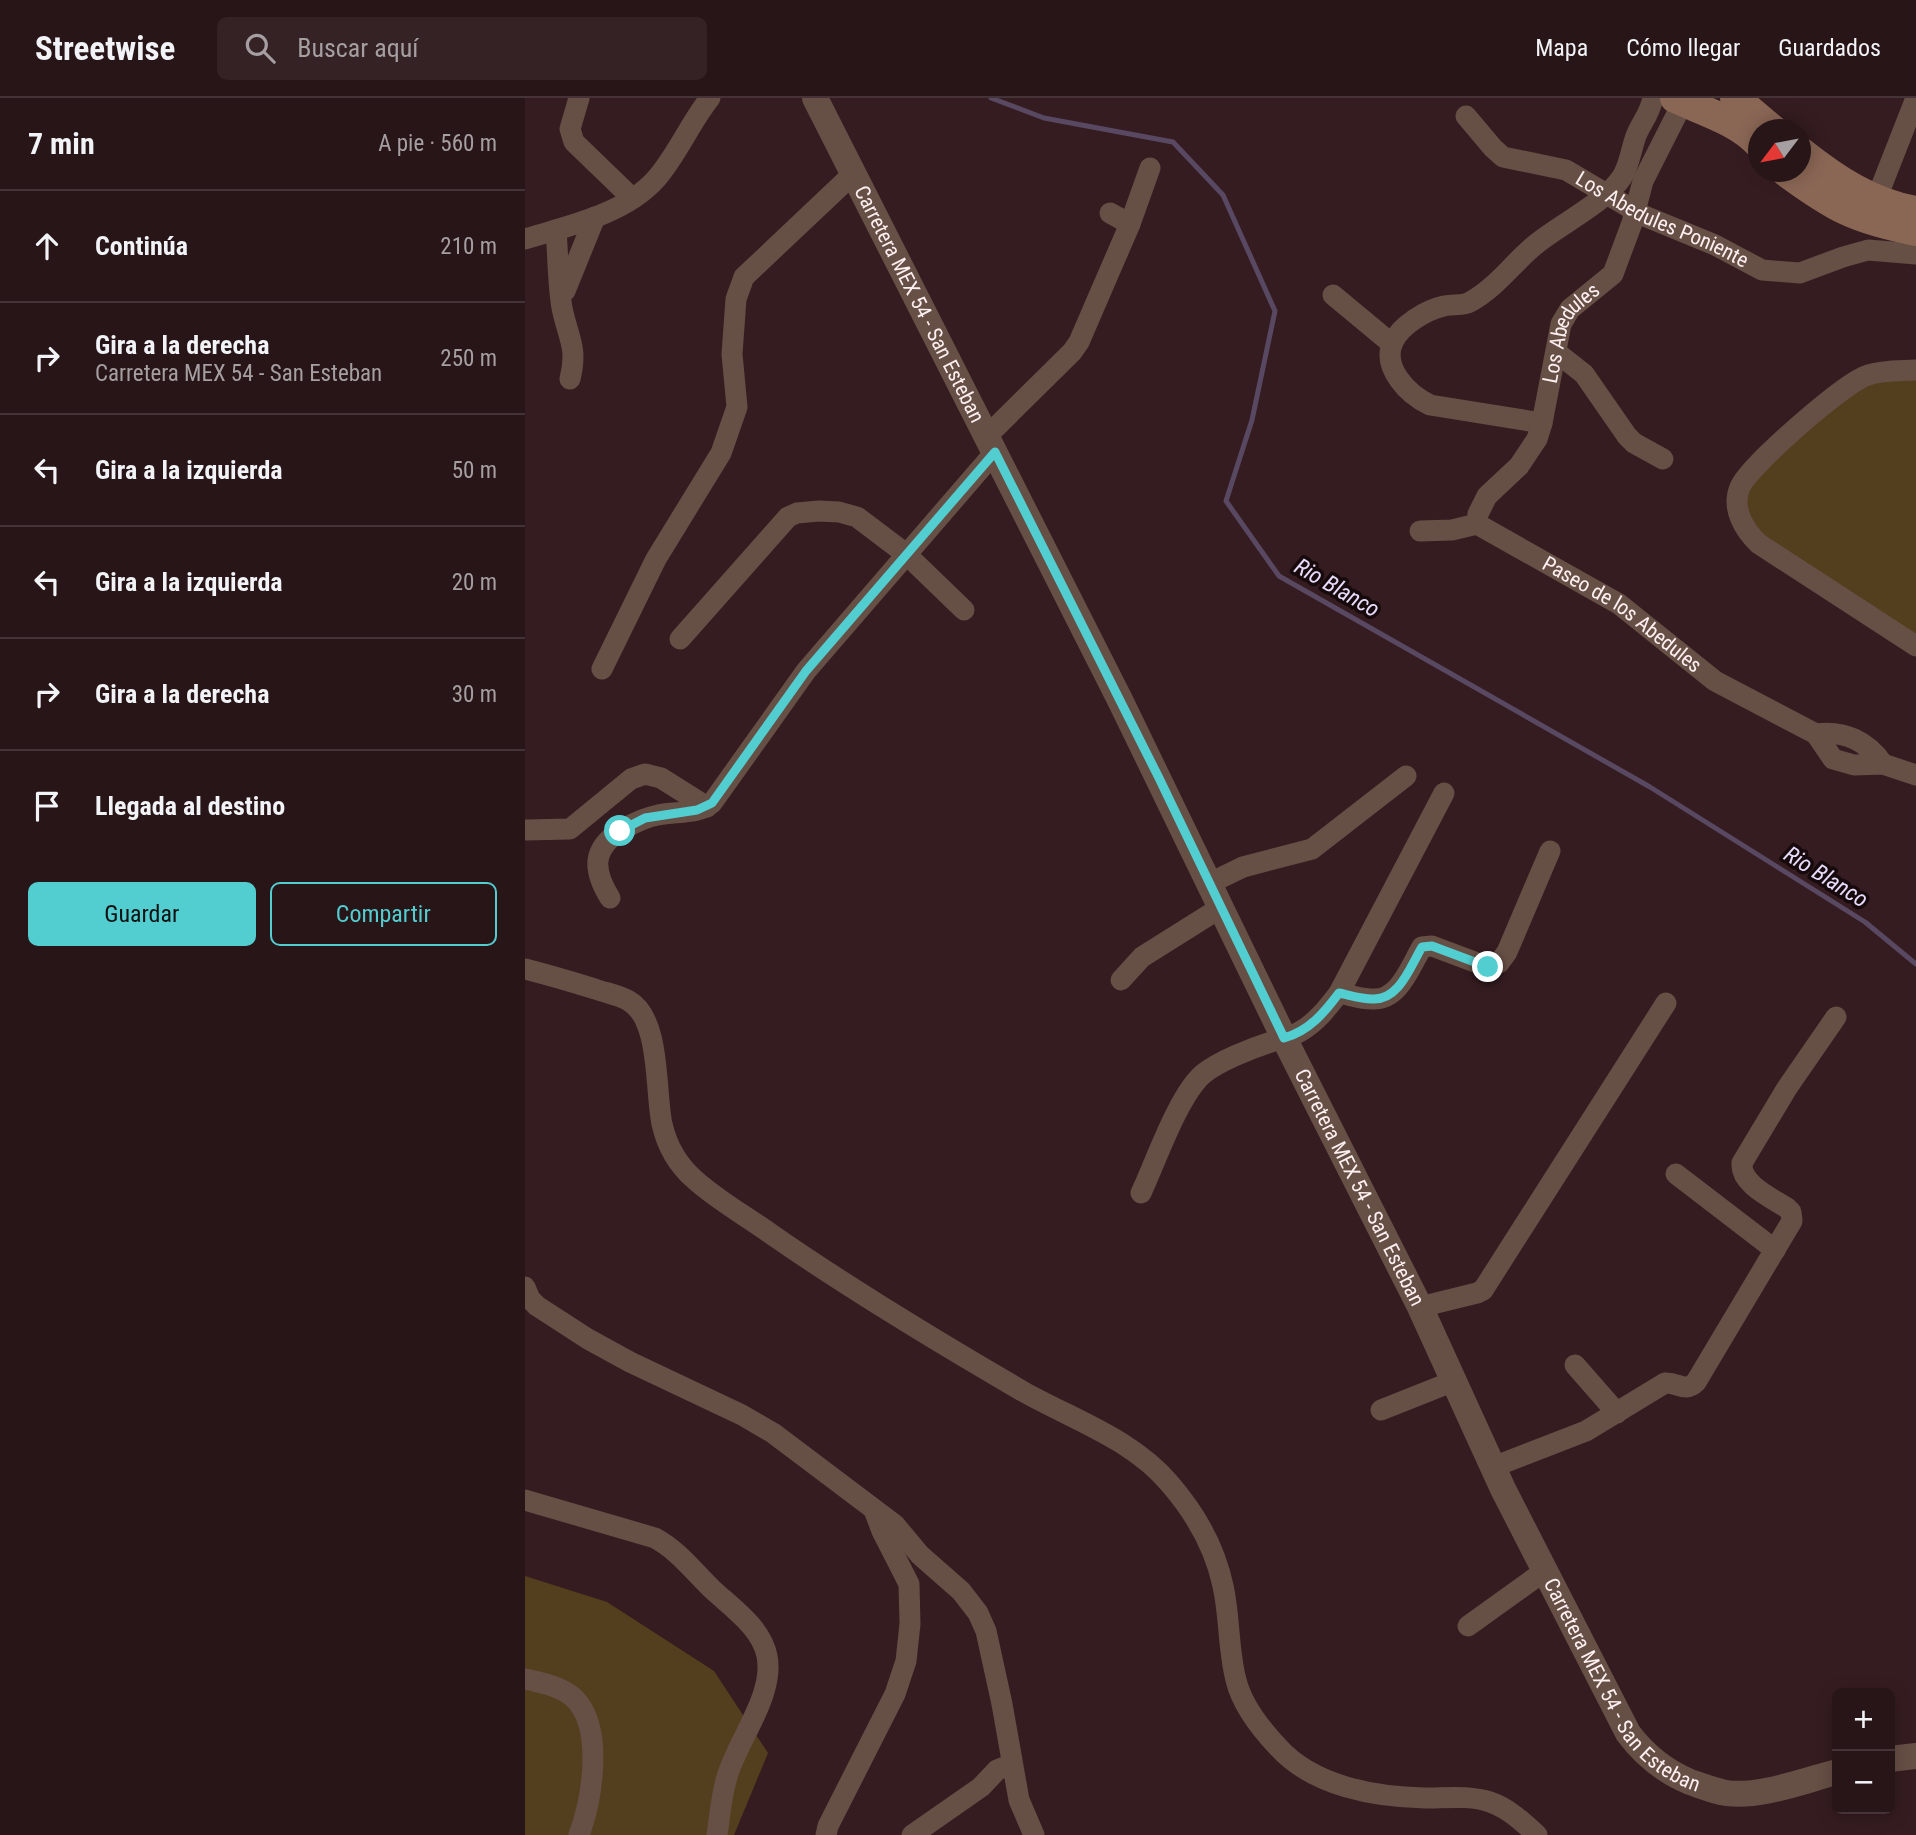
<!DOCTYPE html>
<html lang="es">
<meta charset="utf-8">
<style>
:root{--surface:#281518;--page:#342225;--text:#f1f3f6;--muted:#a59fa2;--line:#443437;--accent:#52cdd0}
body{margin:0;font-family:"Roboto Condensed",sans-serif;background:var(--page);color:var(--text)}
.controls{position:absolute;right:21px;bottom:21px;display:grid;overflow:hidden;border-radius:10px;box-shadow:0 4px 18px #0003}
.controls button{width:63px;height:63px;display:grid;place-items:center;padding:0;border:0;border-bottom:2px solid var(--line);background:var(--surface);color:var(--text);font:35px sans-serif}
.compass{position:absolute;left:1223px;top:21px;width:63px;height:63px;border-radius:50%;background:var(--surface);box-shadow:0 4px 18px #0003;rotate:238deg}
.stop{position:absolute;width:21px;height:21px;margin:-16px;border:5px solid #52cdd0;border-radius:50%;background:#fff}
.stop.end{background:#52cdd0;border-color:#fff;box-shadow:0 2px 7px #0008}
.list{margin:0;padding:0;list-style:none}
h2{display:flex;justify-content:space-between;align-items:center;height:91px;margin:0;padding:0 28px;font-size:30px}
h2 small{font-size:23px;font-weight:400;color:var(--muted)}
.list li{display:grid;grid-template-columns:46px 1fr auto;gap:21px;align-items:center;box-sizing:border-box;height:112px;padding:0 28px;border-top:2px solid var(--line)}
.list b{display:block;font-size:26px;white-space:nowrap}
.list p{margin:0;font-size:23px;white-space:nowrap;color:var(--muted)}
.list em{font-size:23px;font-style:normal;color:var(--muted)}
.actions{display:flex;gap:14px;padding:21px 28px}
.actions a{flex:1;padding:16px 0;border:2px solid var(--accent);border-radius:10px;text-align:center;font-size:24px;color:var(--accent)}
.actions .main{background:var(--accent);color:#111}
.icon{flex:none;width:38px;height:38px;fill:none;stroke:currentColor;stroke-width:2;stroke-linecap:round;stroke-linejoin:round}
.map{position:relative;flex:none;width:1391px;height:1737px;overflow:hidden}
header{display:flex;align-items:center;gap:42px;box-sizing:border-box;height:98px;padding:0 35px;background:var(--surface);border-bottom:2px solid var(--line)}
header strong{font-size:33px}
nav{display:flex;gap:38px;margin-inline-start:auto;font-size:24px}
.search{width:490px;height:63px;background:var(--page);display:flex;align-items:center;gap:18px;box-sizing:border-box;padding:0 24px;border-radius:10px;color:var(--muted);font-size:26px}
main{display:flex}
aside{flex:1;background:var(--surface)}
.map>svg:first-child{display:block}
.green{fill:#533f1d}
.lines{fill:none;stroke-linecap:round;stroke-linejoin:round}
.stream{stroke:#594862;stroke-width:5}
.minor{stroke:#664f45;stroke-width:21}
.tertiary{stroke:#664f45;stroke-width:26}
.secondary{stroke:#8a6655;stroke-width:30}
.route{stroke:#52cdd0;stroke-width:9}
.labels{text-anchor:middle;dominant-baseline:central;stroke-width:7;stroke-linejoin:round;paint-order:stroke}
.street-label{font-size:21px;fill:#feeff1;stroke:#160a0c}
.water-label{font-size:23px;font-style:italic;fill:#e7dcfb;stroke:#160a0c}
</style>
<header>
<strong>Streetwise</strong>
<div class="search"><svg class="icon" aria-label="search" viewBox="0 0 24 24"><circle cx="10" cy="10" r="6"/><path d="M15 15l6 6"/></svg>Buscar aquí</div>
<nav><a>Mapa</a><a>Cómo llegar</a><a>Guardados</a></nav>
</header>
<main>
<aside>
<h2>7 min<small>A pie · 560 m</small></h2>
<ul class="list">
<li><svg class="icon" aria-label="ahead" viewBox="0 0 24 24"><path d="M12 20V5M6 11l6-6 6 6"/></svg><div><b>Continúa</b></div><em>210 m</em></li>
<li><svg class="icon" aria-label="right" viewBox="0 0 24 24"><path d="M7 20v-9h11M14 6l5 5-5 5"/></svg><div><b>Gira a la derecha</b><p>Carretera MEX 54 - San Esteban</p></div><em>250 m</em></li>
<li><svg class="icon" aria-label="left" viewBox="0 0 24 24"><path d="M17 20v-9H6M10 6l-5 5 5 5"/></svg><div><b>Gira a la izquierda</b></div><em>50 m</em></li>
<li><svg class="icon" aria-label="left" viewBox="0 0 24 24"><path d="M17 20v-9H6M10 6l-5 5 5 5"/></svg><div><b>Gira a la izquierda</b></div><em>20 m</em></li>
<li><svg class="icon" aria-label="right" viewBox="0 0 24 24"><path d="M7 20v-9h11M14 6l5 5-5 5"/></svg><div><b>Gira a la derecha</b></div><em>30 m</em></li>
<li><svg class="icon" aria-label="arrive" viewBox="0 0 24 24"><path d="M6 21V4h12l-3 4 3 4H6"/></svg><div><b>Llegada al destino</b></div></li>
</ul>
<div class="actions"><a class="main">Guardar</a><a>Compartir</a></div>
</aside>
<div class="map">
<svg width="1391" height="1737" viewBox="0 0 1391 1737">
<rect width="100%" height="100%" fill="#351c20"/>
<!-- green -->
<g class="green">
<polygon points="1391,269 1391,540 1227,434 1219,399 1222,373 1334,274"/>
<polygon points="0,1478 82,1504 189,1573 243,1655 209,1737 0,1737"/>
</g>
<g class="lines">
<!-- stream -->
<polyline class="stream" points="466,0 519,20 648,44 698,97 750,213 727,322 701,403 754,478 1125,689 1340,824 1391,866"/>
<!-- minor -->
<g class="minor">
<polyline points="54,0 45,31 49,44 107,100"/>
<path id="s1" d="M941 18 968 50 978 59 1041 72 1117 117 1190 147 1237 172 1275 175 1318 159 1343 152 1391 156"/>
<polyline points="585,115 605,126"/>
<polyline points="1349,115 1351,102 1391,0"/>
<path d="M31 132C33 156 33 187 37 210 43 240 53 249 45 281"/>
<path d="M0 141C43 128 100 116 131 81 152 57 165 25 185 0"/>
<polyline points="40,193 70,119"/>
<polyline points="808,197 867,246"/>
<polyline points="1031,254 1059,276 1102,338 1109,345 1138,361"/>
<path d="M1391 272C1376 273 1358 272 1343 277 1320 284 1225 367 1215 389 1206 410 1219 432 1234 446L1391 548"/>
<path d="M1017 325 905 307C884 297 856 270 868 244 876 227 901 212 919 208 928 206 938 208 945 204 971 190 988 165 1010 147 1034 127 1081 104 1097 79 1105 66 1106 51 1111 38 1117 23 1124 18 1128 0"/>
<polyline points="462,338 547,254 554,244 605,126 625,70"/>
<path id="s2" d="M952 426 953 416 962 398 994 368 1012 341 1017 325 1036 226 1045 211 1088 176 1107 125 1118 83 1158 4"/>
<path id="s3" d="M895 433 927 432 952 426 1094 506 1190 583 1291 636 1308 661 1329 667 1358 666 1391 677"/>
<polyline points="155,541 263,419 272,415 294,413 314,414 332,419 381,456 439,512"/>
<polyline points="77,571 131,461 196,355 212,309 207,256 211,201 219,179 329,75"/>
<path d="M1291 636C1319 632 1342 643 1358 666"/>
<polyline points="0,732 45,731 106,681 120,676 136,680 182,709"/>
<polyline points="683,786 718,769 787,751 881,678"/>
<path d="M85 800C67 771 67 750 98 731 109 725 121 719 133 717 151 713 172 717 187 705L281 573 470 354"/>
<path d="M0 871C23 877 47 884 70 891 81 895 94 897 104 903 136 921 130 994 137 1026 142 1048 152 1066 169 1081 192 1102 221 1118 246 1136 328 1193 413 1244 499 1294 549 1322 607 1341 645 1386 670 1415 690 1450 698 1488 705 1519 703 1552 711 1582 717 1607 735 1630 753 1649 788 1688 849 1699 900 1700 921 1700 945 1697 965 1704 983 1710 998 1724 1012 1737"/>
<polyline points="596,882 617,859 695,810"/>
<path d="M814 895C825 897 836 901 847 901 874 903 885 869 897 849L907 848 963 869 974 865 982 854 1025 753"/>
<polyline points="1151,1076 1250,1152"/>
<path d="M616 1095C631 1063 653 998 678 976 694 963 727 950 746 944 756 940 767 939 776 933 792 924 803 909 814 895L919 695"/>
<polyline points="0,1189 5,1201 12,1208 63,1241 105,1264 217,1317 248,1335 370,1427 395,1457 436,1493 453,1515 461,1533 477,1606 494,1702 509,1737"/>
<polyline points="895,1209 952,1195 958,1192 1141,905"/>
<polyline points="1050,1267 1092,1315"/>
<polyline points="856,1312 929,1283"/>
<path d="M968 1369 1061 1333 1140 1285C1153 1284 1160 1295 1171 1284L1267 1123 1266 1114 1262 1110C1247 1100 1215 1086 1217 1065L1262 990 1311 919"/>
<path d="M0 1402 130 1440C154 1453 169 1474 189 1493 209 1511 237 1531 242 1558 250 1597 212 1643 202 1679 196 1698 195 1718 192 1737"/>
<polyline points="943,1528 1021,1472"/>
<path d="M0 1581C17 1585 36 1588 50 1601 79 1631 67 1702 54 1737"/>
<polyline points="301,1737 303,1728 370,1596 381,1563 385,1526 384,1486 357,1433 349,1412"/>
<polyline points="387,1737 456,1689 472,1672 487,1666"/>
</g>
<!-- tertiary -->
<g class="tertiary">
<path id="s4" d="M290 0 595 602 759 940 895 1209 978 1391 1103 1635C1120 1658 1139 1673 1165 1684 1177 1688 1189 1693 1201 1695 1235 1700 1280 1682 1312 1674"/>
<polyline points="1365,1661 1391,1658"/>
</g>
<!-- secondary -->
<g class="secondary">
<path d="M1150 0C1178 13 1213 23 1234 46"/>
<polyline points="1210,0 1248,32"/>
<path d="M1276 54C1310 81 1347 106 1391 113"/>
<path d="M1261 74C1310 110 1330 121 1391 133"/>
</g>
</g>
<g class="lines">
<!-- route -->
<path class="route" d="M95 733 120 720 172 712 187 705 281 573 470 354 634 680 759 940C784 933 799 915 814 895 824 897 836 901 847 901 874 903 885 869 897 849L907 848 963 869"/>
</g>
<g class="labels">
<!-- street labels -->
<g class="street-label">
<text stroke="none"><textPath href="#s1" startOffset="228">Los Abedules Poniente</textPath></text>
<text stroke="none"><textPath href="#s4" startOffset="231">Carretera MEX 54 - San Esteban</textPath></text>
<text stroke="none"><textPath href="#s2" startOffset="220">Los Abedules</textPath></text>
<text stroke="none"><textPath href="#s3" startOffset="229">Paseo de los Abedules</textPath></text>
<text stroke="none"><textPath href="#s4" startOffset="1218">Carretera MEX 54 - San Esteban</textPath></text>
<text stroke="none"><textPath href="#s4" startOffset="1785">Carretera MEX 54 - San Esteban</textPath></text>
</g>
<!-- water labels -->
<g class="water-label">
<text transform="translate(812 490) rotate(30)">Rio Blanco</text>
<text transform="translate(1301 779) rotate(32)">Rio Blanco</text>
</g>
</g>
</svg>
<div class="controls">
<button>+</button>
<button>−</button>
</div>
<svg class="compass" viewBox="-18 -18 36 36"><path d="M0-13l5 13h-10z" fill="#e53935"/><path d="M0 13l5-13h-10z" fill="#a59fa2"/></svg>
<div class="stop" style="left:95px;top:733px"></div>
<div class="stop end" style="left:963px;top:869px"></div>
</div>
</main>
